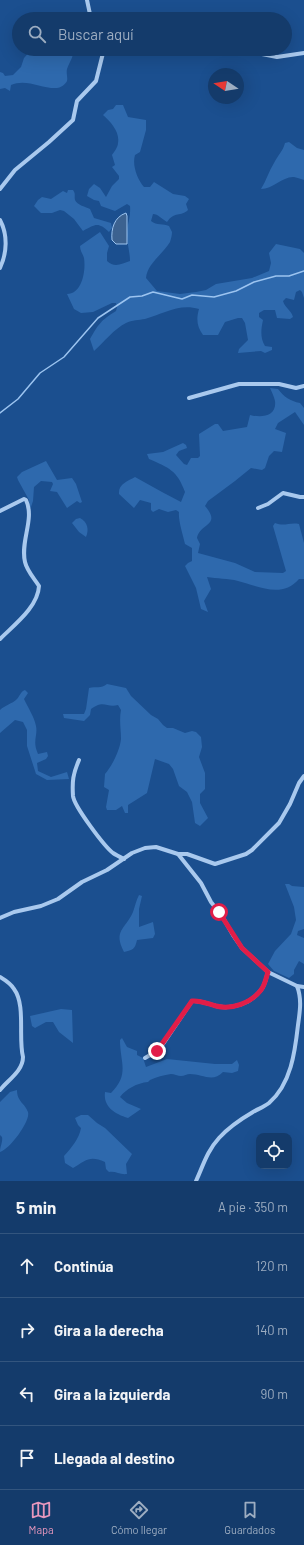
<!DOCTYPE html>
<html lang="es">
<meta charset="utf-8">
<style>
:root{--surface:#143b6b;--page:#1d4271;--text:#f1f3f6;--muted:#9dadc1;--line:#33557e;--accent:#e797bd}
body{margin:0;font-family:Barlow,sans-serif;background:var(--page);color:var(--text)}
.controls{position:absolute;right:12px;bottom:12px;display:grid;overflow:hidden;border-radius:8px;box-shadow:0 4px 16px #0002}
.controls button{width:36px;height:36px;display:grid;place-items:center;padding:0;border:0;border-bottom:1px solid var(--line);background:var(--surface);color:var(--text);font:20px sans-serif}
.compass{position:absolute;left:208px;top:68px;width:36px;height:36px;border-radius:50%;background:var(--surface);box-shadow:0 4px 16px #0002;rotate:282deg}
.stop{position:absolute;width:12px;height:12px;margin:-9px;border:3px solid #e11d48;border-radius:50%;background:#fff}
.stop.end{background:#e11d48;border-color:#fff;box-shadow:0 1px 4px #0008}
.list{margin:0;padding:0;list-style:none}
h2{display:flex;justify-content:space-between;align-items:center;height:52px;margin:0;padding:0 16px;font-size:17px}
h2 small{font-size:13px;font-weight:400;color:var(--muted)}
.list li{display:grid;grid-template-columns:26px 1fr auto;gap:12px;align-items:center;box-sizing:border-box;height:64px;padding:0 16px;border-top:1px solid var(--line)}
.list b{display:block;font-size:15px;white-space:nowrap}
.list em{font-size:13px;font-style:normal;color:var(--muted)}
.icon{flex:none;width:22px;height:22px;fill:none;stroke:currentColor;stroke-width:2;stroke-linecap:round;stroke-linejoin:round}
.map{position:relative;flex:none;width:304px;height:1181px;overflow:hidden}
.search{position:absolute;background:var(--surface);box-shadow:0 4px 16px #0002;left:12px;right:12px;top:12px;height:44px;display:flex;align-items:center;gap:10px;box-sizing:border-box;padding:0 14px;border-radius:22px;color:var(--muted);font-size:15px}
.sheet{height:308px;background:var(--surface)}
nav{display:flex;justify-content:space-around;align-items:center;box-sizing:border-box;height:56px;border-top:1px solid var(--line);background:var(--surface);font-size:11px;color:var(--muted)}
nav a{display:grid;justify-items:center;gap:2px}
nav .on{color:var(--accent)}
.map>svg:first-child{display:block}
.green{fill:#2e69ad}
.water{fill:#3c6290;stroke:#9cc4f0}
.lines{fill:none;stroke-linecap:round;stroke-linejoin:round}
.stream{stroke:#9cc4f0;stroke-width:1.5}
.minor{stroke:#a9c9ee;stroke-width:4}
.route{stroke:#e11d48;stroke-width:5}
</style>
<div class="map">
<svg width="304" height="1181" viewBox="0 0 304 1181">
<rect width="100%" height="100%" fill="#1b4f8f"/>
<!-- green -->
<g class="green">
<path d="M32 49H74C73 58 70 61 67 69 66 73 68 78 67 81 65 85 60 88 57 88 42 89 26 78 11 85L10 91 5 88 0 89V72L3 73 5 76 13 75 21 67 24 58Z"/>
<path d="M116 105H123L128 117 146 120V130L140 152 135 155C132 165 137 179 144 187H150L154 182 173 194 185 196 189 199 186 204 188 210C181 217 174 211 167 222 162 219 158 214 153 214L151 221C157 226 163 223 169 226L172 232C172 235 171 239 170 242 163 254 147 264 146 278L157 291 180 294 196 292 206 290 216 284 252 278 269 271 271 263 269 253 276 244 300 249 304 253V298L302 292 300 290 296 292 294 300 286 298 283 301C285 308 291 310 293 317L290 319 277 318 275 310H264L259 313V317L263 320C261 329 260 338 265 346L272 347V350L265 353 261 351 238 353 239 349 248 340 245 323 242 318H238L225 322 218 335H203C197 327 196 319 199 309 179 303 163 314 145 319 139 320 132 320 126 323 114 329 104 342 94 351L90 339C98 325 101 320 116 311L117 307 116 303H112L93 312 81 313 74 309 67 294C82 294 86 271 84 258 83 254 80 251 80 246L100 232 109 246 107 253V261C114 268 122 264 130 261 130 252 127 244 127 235 127 224 131 217 130 206L127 204 115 211 101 206 99 201 94 200 87 196 89 189 94 184 100 188 106 197 112 186 119 179V176L112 167 115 165 112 155C114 152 118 147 118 143 120 132 111 122 103 115L108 110 113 109Z"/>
<path d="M289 142 297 148 304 150V180C301 179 298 178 294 177 283 176 273 189 261 189 266 181 269 171 274 163 278 155 283 151 285 143Z"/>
<path d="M68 190H73C76 194 74 196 75 200 77 205 86 207 90 209L94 218 111 223 112 228 109 232C98 222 96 224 83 231L74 219 64 211 60 210 52 213H41L34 206 38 200 42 197 51 199 63 191 67 193Z"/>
<path d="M270 388 278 389C284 397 290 401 300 403L304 408V425L295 412 278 423 275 429 286 433 282 452 274 451 269 456 265 468 262 470 251 468 235 481 208 501 205 506C222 526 200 523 197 538L200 544 198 553 235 563 255 572 283 573 286 571 273 526 275 523C285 527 289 522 299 524L304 543V579H299C282 599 258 586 238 581 228 578 217 579 207 577L211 589 204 601 208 612 201 609 196 588 185 566 188 563 192 561V548L185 544C183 535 178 520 179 512L176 510 168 512 159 509 153 512 151 510V503L140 500 134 508 119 494C118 484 128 481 135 477L162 492 181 502 185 492C177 470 169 468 149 459L147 454 163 452 183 443 186 445 187 448 179 451 176 455 184 464 187 465 191 458H198L200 456 199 434 215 424H218L223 431 247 427 250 415C261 418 277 417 275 401 274 397 272 392 270 388Z"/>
<polygon points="46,461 57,480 72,478 76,484 82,502 80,503 77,501 67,508 57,492 50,491 53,484 52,482 41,481 34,487 33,501 30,510 29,500 18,480 17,477 22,472"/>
<path d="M80 518C88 522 89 530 86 537L79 532 72 523 76 519Z"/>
<path d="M107 684 126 688 131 696 151 715 158 719 163 725 167 728H173L185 733 192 731 196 732 201 737 202 747 199 757 205 773V789L200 794V803L208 818 200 826 195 823 192 802 187 792 179 786 173 769 169 764 155 759 147 793 128 805V813H125L122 806 116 810H107L106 807 109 790 104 787 105 774C112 766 120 750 121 739 121 729 119 720 121 710L118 705C106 708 104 699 91 709L90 715 84 721 64 718 63 714H84L86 709 89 688C96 686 101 689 107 684Z"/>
<path d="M25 690 28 693 24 699C28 708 34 716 36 726 38 736 32 741 38 754L47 752 48 756 46 759 37 763 38 771 51 777 67 772 69 779 47 780 36 774 27 746V730L23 722 15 720 0 733V710C5 705 12 704 17 699 20 696 20 692 25 690Z"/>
<polygon points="285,884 289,884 292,886 304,887 304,929 298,931 297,935 304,938 304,964 299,961 294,970 294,974 289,978 274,971 268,964 275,951 291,934 296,920 294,907"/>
<path d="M139 895 142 896 139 909V927L153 922 155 934 153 938 137 940C135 949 133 950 124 952 113 930 125 930 133 912 135 906 136 901 139 895Z"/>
<polygon points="61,1009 72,1010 73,1043 59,1032 53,1022 46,1022 35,1028 32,1026 30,1016"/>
<path d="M122 1038 127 1047 137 1051V1055L143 1058 146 1067 167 1059 215 1064H232L237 1060 239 1065 238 1071 232 1073 223 1072C213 1083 202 1074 190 1074 187 1074 184 1076 181 1076 178 1076 174 1074 171 1074 164 1075 156 1077 150 1080L148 1082C137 1083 126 1089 120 1097L127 1103 141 1109 128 1118C115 1114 103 1107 105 1092L111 1093C130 1074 120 1063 120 1040Z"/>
<path d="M17 1090C17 1102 25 1103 28 1112 31 1121 9 1150 0 1152 0 1146 3 1142 2 1137L0 1135V1102L10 1092Z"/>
<path d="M81 1115H88L97 1123 105 1128 132 1154 126 1164 127 1174C120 1175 116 1171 109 1172L106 1169 105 1162C90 1155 86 1160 73 1168L65 1163 64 1156C72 1147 79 1139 81 1128L78 1125 75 1118Z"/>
</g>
<!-- water -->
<path class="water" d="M126 213 127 216V244H116L112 240C111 229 114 217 126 213Z"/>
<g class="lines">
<!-- stream -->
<polyline class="stream" points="0,413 18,399 40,373 64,357 98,318 130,297 142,296 153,292 182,299 192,295 214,297 236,291 254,282 276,276 289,276 304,271"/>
<!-- minor -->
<g class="minor">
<polyline points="87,0 91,19"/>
<polyline points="180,49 227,53 251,52 277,57 304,53"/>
<polyline points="0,189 15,170 49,142 73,120 77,101 96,81 104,49"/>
<path d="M0 220C8 235 7 253 0 268"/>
<polyline points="189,398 239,384 279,384 296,388 304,386"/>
<polyline points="258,508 268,504 283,493 300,497 304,497"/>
<path d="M0 511 24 499 26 500C35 519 20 541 25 562 27 571 34 578 39 586 38 607 14 625 0 639"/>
<path d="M79 760C73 774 72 781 73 796 74 806 104 846 113 853 116 855 120 857 124 859"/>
<path d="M178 854 201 883 211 902 222 916 233 935 242 948 268 972 297 986C302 999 300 1011 298 1025 295 1052 291 1084 269 1103 264 1107 258 1109 253 1112 241 1119 228 1128 219 1138 207 1151 203 1166 196 1181"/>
<polyline points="0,918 14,912 41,906 58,899 82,882 107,870 132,853 145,848 156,847 178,854 187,854 215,864 246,854 252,850 279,823 290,804 299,783 304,776"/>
<path d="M0 977C5 980 11 984 14 989 26 1005 18 1038 23 1057 23 1071 8 1080 0 1090"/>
<polyline points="297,986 304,987"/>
<path d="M145 1058 157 1051 161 1047 192 1001C200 1000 208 1004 216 1006 233 1010 251 1003 261 990 265 985 266 978 268 972"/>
</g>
</g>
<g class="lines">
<!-- route -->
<path class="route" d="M157 1051 192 1001C200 1000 208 1004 216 1006 232 1010 251 1003 261 990 265 985 266 978 268 972L242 948 219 912"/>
</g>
</svg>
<div class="controls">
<button><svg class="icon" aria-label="locate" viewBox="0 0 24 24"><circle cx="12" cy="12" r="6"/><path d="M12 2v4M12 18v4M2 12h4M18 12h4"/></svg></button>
</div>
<svg class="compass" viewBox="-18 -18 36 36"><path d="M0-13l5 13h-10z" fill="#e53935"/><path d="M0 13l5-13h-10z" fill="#9dadc1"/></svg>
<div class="stop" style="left:219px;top:912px"></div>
<div class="stop end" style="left:157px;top:1051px"></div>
<div class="search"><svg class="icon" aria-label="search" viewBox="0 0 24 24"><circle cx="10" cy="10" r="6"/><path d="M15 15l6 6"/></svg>Buscar aquí</div>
</div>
<section class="sheet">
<h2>5 min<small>A pie · 350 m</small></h2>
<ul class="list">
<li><svg class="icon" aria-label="ahead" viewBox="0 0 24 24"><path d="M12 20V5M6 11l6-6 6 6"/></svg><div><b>Continúa</b></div><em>120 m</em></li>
<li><svg class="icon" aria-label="right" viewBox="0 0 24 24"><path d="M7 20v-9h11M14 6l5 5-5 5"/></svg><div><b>Gira a la derecha</b></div><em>140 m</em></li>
<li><svg class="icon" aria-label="left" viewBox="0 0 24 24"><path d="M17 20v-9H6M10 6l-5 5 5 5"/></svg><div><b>Gira a la izquierda</b></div><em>90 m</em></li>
<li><svg class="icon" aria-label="arrive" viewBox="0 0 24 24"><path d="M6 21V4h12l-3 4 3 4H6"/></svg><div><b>Llegada al destino</b></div></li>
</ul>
</section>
<nav>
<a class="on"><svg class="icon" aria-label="map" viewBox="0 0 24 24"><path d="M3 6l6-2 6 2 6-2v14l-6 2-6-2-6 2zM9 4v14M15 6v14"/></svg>Mapa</a>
<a><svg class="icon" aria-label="directions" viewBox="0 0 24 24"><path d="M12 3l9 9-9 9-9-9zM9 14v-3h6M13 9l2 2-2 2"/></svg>Cómo llegar</a>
<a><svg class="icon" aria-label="saved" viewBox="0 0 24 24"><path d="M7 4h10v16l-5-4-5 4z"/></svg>Guardados</a>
</nav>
